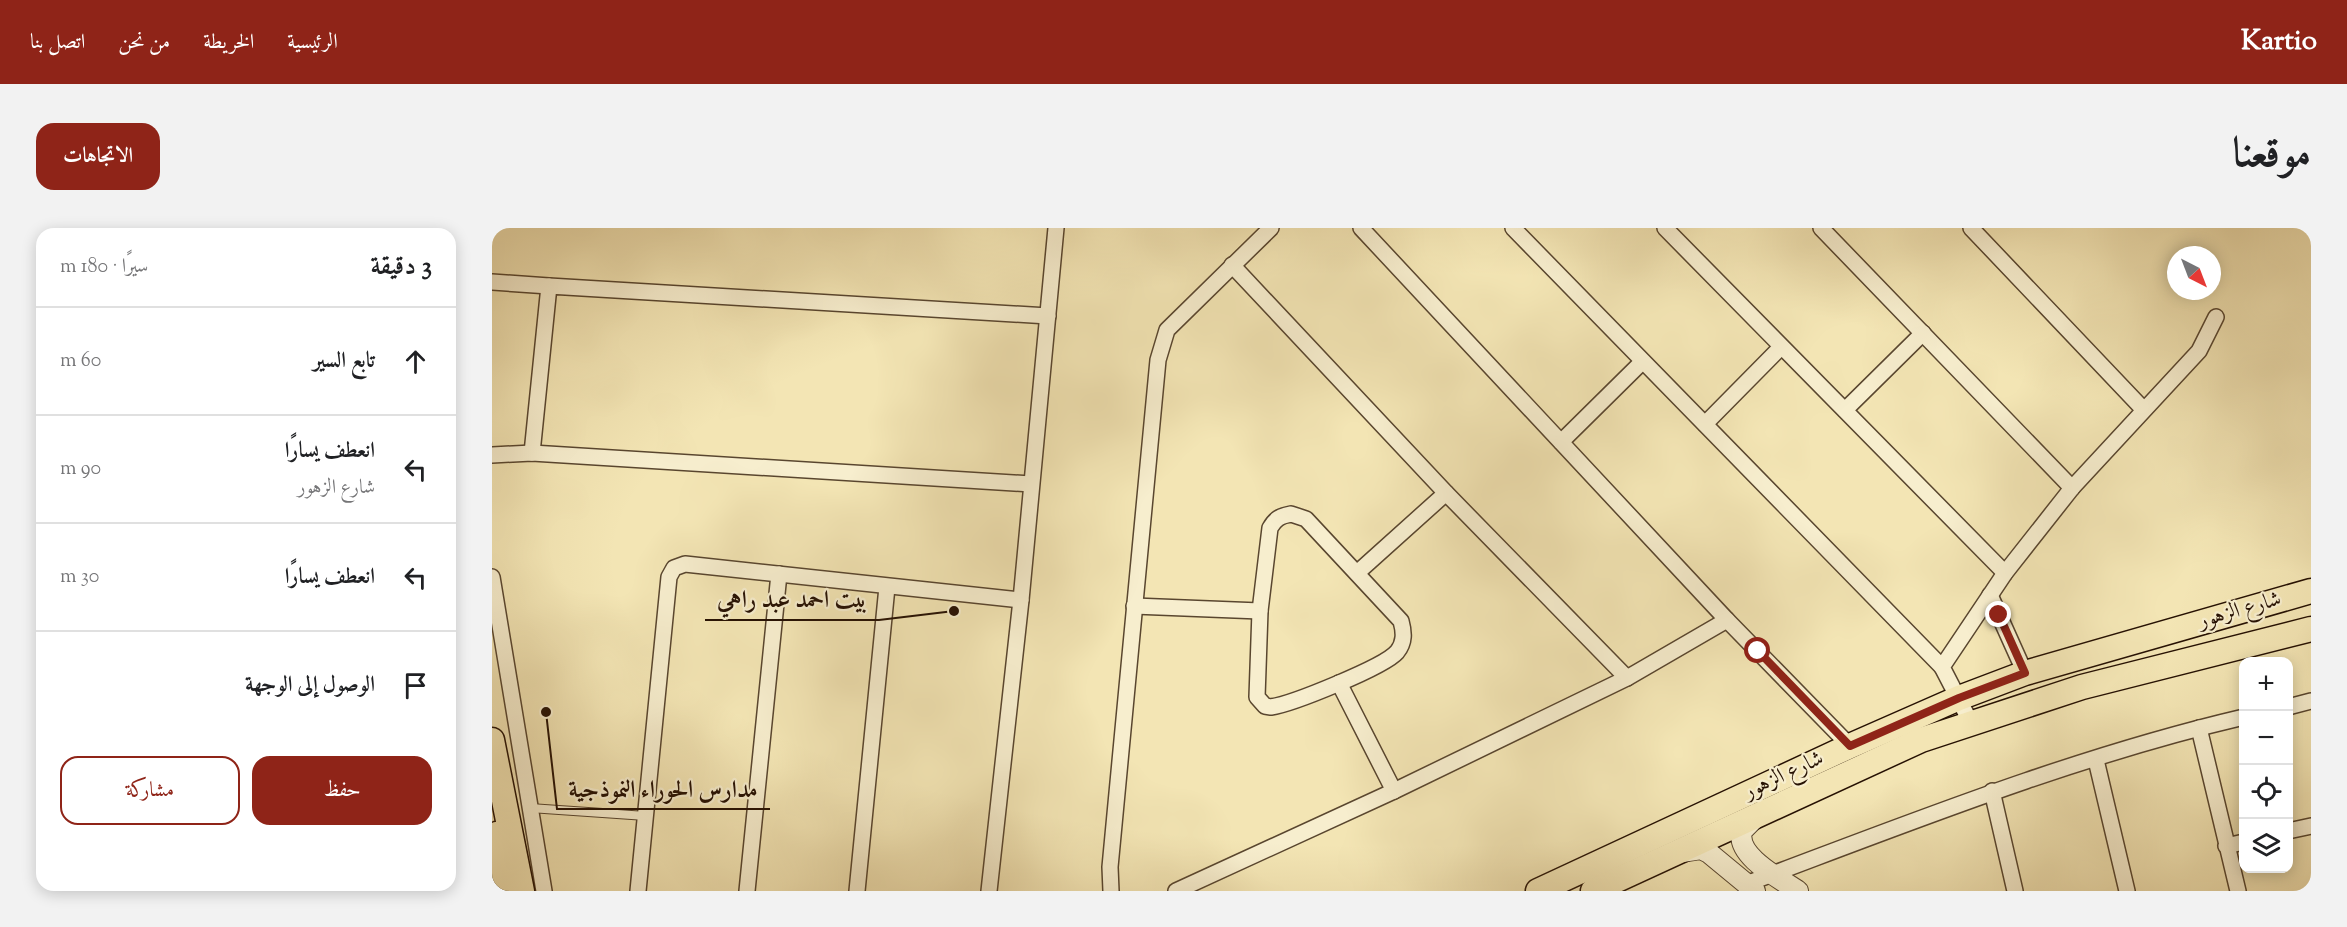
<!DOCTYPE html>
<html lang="ar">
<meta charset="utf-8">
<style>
:root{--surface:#fff;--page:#f2f2f2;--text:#202124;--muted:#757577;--line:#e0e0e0;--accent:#8f2418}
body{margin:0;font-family:"Sorts Mill Goudy",Amiri,serif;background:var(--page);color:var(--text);direction:rtl}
.controls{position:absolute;right:18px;bottom:18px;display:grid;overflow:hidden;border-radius:12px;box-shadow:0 3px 15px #0003}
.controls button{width:54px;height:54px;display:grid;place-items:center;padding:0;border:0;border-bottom:2px solid var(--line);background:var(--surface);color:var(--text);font:30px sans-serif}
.compass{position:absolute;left:1675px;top:18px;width:54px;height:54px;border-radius:50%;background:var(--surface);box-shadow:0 3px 15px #0003;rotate:138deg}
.stop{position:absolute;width:18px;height:18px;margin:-14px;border:4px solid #8f2418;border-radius:50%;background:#fff}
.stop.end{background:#8f2418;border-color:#fff;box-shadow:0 2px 6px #0008}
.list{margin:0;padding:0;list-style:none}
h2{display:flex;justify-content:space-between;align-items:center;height:78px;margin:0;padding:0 24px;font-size:26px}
h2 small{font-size:20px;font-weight:400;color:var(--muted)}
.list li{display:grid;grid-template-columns:39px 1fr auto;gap:18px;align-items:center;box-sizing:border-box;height:108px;padding:0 24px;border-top:2px solid var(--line)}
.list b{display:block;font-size:22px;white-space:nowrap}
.list p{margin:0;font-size:20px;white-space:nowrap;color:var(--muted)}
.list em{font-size:20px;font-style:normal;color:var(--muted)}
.actions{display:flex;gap:12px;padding:18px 24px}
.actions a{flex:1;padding:14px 0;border:2px solid var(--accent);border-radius:18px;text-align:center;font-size:21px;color:var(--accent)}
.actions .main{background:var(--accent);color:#fff}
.icon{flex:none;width:33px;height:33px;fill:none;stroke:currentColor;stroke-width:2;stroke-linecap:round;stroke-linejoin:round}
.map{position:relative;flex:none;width:1819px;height:663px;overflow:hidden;direction:ltr;border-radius:18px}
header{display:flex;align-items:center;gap:36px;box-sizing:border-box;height:84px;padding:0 30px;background:var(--accent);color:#fff}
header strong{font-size:28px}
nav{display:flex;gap:33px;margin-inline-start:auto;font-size:21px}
.intro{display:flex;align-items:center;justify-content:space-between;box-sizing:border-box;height:144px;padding:0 36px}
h1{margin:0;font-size:42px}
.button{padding:15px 27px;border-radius:18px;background:var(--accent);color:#fff;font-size:21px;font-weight:700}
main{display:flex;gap:36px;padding:0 36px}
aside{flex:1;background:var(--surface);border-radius:18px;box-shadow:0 3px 15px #0003}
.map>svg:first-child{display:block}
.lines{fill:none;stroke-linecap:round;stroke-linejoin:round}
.service-casing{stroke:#59462f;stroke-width:10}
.minor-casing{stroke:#59462f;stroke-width:18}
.tertiary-casing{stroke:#59462f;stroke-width:22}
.primary-casing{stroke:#261103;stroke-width:27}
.service{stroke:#f7eece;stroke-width:8}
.minor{stroke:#f7eece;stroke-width:15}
.tertiary{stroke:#f7eece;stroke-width:20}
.primary{stroke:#f3e5b4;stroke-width:24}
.route{stroke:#8f2418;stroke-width:8}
.labels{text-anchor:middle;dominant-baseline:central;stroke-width:4.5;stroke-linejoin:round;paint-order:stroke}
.street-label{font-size:22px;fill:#261103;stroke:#f7eece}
.leader{fill:none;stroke:#261103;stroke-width:2}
.callout-dot{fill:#261103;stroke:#f7eece;stroke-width:2}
.callout-label{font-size:24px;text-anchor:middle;font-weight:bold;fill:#261103;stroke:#f7eece;stroke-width:4.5;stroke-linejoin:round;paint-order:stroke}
</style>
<header>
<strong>Kartio</strong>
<nav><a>الرئيسية</a><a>الخريطة</a><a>من نحن</a><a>اتصل بنا</a></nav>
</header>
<div class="intro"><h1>موقعنا</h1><a class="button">الاتجاهات</a></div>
<main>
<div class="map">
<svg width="1819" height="663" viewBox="0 0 1819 663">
<rect width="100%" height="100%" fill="#f3e5b4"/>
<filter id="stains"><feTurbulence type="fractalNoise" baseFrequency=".00333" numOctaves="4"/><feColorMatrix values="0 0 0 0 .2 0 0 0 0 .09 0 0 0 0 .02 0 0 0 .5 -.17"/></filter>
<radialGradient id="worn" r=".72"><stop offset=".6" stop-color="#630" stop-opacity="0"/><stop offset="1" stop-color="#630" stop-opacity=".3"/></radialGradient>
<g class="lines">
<!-- service casing -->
<g class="service-casing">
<polyline id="service" points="38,580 154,588"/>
</g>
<!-- minor casing -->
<g class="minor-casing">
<g id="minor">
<polyline points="869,0 1235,392 1358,518"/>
<polyline points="1021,0 1450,439"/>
<polyline points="1173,0 1513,345"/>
<polyline points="1329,0 1580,260"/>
<polyline points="1479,0 1651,181"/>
<polyline points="740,37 954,265 1135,450"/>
<polyline points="0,54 57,58"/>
<polyline points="1353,182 1431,105"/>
<polyline points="1213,196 1289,119"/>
<polyline points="1069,214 1150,134"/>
<polyline points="40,225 57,58 556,88"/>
<polyline points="0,227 40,225 539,256"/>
<path d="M799 286 814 291 909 393C912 404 913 414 905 424 892 439 800 476 779 479L773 478 765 469 768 383 778 300C783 291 788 288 799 286Z"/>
<polyline points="865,345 954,265"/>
<polyline points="0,349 52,663"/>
<polyline points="1498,367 1533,445"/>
<polyline points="642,378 768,383"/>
<polyline points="847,455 902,563"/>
<polyline points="1796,479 1819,473"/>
<polyline points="1479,495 1450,439 1513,345 1580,260 1707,123 1724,89"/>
<polyline points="1707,500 1746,663"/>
<polyline points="1604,532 1635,663"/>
<polyline points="1500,563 1523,663"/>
<polyline points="1796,603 1819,598"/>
<polyline points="1734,618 1752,614"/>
<path d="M1254 656C1417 595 1581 529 1752 489"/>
<polyline points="146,663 177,349 182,340 193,336 529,372"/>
<polyline points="255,663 287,346"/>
<polyline points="365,663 395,359"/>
<polyline points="497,663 529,372 564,0"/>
<polyline points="619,663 618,639 666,132 675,102 779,0"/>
<polyline points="684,663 902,563 1135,450 1235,392"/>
</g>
</g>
<!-- tertiary casing -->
<g class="tertiary-casing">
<g id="tertiary">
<path d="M1265 588 1250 603C1243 628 1289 651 1306 663"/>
<polyline points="1190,624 1209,621 1217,625 1263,663"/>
</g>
</g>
<!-- primary casing -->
<g class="primary-casing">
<g id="primary">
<polyline points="0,512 30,663"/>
<polyline points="5,606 12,663"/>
<polyline points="1046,663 1358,518 1467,470 1533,445 1819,363"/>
<polyline points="1101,663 1429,512 1590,459 1819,401"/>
</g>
</g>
<!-- service -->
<use href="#service" class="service"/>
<!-- minor -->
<use href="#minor" class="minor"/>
<!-- tertiary -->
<use href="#tertiary" class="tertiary"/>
<!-- primary -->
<use href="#primary" class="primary"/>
</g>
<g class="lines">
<!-- route -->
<polyline class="route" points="1266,423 1358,518 1467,470 1533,445 1507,387"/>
</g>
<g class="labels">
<!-- street labels -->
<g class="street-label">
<text transform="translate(1748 383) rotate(-16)">شارع الزهور</text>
<text transform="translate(1292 548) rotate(-25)">شارع الزهور</text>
</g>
</g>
<!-- callouts -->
<path class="leader" d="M462 383L387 392H213M54 484L65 581H278"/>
<g class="callout-dot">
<circle cx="462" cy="383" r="6"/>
<circle cx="54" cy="484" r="6"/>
</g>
<g class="callout-label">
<text x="300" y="379">بيت احمد عبد راهي</text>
<text x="171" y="569">مدارس الحوراء النموذجية</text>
</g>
<rect width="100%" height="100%" filter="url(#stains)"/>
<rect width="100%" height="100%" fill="url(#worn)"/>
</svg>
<div class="controls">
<button>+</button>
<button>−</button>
<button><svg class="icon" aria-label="locate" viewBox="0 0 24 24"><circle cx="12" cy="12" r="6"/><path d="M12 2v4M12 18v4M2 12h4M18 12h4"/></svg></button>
<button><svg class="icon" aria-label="layers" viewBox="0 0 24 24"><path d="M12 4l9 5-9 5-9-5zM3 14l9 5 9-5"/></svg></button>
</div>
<svg class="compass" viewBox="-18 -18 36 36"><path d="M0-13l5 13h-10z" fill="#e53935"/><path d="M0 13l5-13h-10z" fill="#757577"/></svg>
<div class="stop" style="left:1266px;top:423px"></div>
<div class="stop end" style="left:1507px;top:387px"></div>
</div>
<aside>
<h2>3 دقيقة<small>سيرًا · 180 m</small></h2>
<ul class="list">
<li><svg class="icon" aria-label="ahead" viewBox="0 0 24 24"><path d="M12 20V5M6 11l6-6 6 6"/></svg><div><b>تابع السير</b></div><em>60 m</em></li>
<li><svg class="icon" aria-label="left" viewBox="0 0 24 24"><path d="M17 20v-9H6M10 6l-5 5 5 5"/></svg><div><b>انعطف يسارًا</b><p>شارع الزهور</p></div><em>90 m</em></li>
<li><svg class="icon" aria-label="left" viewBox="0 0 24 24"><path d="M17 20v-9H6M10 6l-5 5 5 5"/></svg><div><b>انعطف يسارًا</b></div><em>30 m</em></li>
<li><svg class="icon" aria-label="arrive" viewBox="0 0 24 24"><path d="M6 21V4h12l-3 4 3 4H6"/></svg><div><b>الوصول إلى الوجهة</b></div></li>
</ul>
<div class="actions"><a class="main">حفظ</a><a>مشاركة</a></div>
</aside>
</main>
